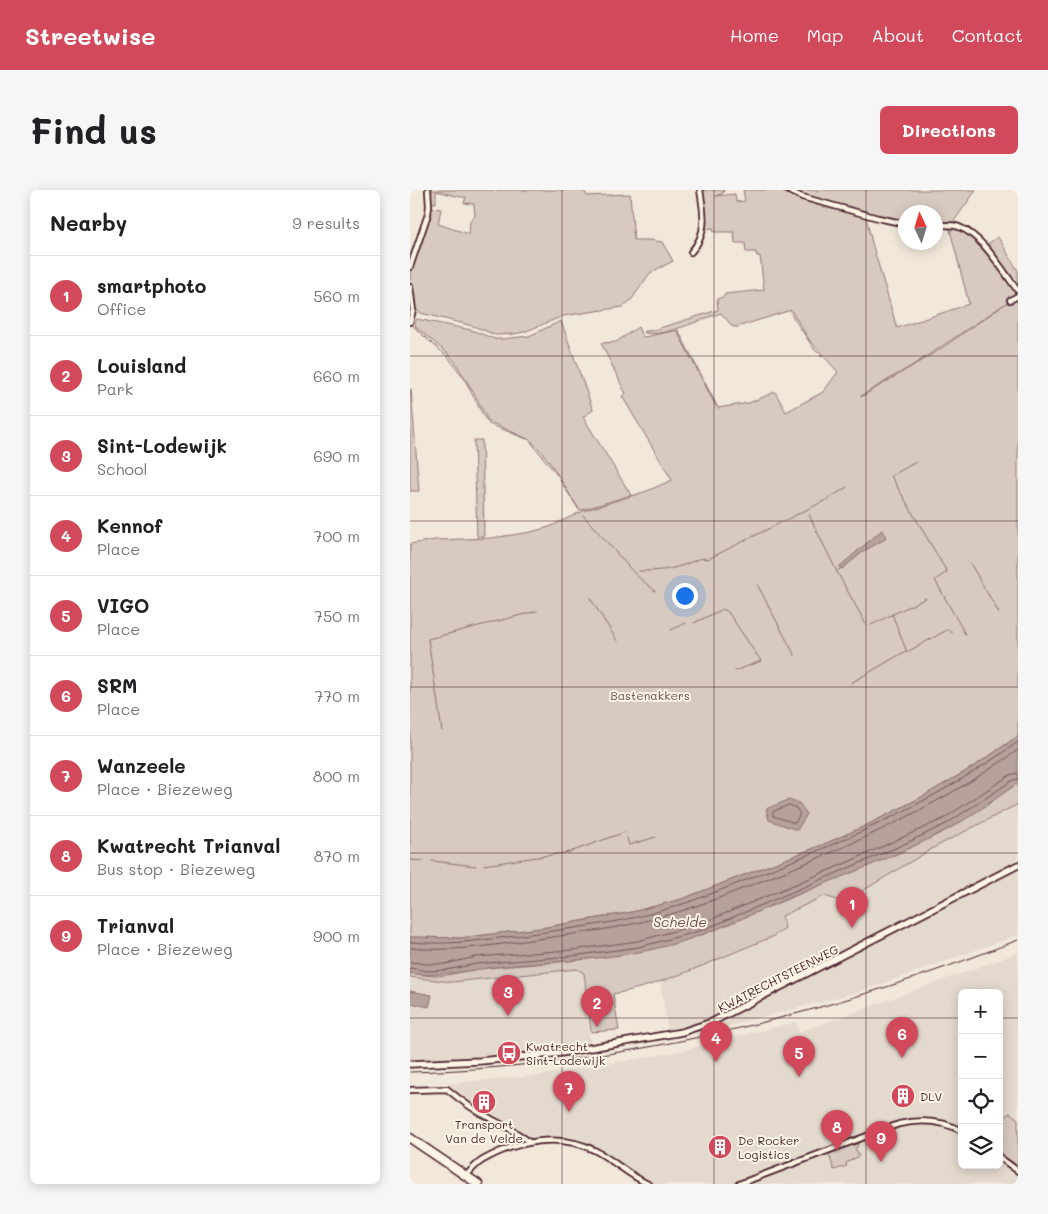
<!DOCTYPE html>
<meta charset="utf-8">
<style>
:root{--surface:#fff;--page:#f6f6f6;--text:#202124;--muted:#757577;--line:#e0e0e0;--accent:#d1495b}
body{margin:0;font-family:Mali,sans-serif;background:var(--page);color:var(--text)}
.controls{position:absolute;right:15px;bottom:15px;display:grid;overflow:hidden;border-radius:8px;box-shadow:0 2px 12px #0003}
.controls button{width:45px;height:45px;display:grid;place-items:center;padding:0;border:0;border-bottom:1px solid var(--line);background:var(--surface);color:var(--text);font:25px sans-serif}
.compass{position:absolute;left:488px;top:15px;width:45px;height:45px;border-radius:50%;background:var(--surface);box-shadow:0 2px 12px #0003;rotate:356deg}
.you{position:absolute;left:274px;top:405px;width:18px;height:18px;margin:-12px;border:4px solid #fff;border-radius:50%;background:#1a73e8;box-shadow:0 0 0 8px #1a73e833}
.badge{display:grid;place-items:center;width:32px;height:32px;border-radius:50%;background:var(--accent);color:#fff;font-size:16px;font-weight:700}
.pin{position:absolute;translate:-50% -41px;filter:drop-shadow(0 1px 2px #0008)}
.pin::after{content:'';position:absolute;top:26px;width:18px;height:15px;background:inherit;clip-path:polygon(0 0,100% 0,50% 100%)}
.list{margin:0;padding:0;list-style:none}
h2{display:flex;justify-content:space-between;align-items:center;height:65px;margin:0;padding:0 20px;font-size:21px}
h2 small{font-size:16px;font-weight:400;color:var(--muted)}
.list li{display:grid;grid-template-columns:32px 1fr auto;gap:15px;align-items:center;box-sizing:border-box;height:80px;padding:0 20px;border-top:1px solid var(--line)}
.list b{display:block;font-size:19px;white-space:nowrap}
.list p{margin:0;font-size:16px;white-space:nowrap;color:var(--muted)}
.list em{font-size:16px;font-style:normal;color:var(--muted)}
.icon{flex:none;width:28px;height:28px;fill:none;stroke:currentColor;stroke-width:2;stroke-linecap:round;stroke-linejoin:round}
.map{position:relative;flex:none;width:608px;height:994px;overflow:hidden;border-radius:8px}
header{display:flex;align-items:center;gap:30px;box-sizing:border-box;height:70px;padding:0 25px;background:var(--accent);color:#fff}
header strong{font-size:24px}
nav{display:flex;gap:28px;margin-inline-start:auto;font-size:18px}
.intro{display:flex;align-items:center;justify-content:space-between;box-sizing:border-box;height:120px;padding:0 30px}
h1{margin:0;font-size:35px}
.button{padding:12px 22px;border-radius:8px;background:var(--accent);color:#fff;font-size:18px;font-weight:700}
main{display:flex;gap:30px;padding:0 30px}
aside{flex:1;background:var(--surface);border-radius:8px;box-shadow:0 2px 12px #0003}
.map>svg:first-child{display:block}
.built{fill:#e4d9cd;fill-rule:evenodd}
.green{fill:#d8cac0;stroke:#917476;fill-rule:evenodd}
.water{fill:#b6a19c;stroke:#8b6d6f}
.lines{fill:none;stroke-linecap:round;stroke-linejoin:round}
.shore{stroke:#755358;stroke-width:1}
.stream{stroke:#8b6d6f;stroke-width:1}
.minor-casing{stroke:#4a1f2b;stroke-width:8}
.tertiary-casing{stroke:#4a1f2b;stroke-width:9}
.primary-casing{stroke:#4a1f2b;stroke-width:11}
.minor{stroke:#fcf5e5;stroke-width:4.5}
.tertiary{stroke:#fcf5e5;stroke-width:5.5}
.primary{stroke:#fcf5e5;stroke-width:8}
.rail{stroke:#4a1f2b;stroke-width:1}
.grid{fill:none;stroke:#4a1f2b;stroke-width:1;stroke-opacity:0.55}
.labels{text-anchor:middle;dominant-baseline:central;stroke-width:4;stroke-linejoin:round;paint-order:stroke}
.park-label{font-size:12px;fill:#6e4a50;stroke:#fcf5e5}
.street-label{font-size:12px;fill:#4a1f2b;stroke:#fcf5e5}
.poi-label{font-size:12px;fill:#4a1f2b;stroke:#fcf5e5;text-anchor:start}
.water-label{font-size:14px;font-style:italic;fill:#704c53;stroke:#fcf5e5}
</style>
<header>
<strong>Streetwise</strong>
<nav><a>Home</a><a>Map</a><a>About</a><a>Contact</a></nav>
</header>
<div class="intro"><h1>Find us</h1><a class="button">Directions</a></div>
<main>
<aside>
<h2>Nearby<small>9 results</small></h2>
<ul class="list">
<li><span class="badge">1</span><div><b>smartphoto</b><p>Office</p></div><em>560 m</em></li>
<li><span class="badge">2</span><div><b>Louisland</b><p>Park</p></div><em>660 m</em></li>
<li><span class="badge">3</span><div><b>Sint-Lodewijk</b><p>School</p></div><em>690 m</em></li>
<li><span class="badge">4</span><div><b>Kennof</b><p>Place</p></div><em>700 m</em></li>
<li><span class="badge">5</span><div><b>VIGO</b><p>Place</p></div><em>750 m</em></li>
<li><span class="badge">6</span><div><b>SRM</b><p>Place</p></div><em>770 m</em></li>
<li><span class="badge">7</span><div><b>Wanzeele</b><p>Place · Biezeweg</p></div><em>800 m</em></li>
<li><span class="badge">8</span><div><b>Kwatrecht Trianval</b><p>Bus stop · Biezeweg</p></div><em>870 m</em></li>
<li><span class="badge">9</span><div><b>Trianval</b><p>Place · Biezeweg</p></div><em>900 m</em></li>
</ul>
</aside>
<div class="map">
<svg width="608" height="994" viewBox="0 0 608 994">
<rect width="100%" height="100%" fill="#f1e8da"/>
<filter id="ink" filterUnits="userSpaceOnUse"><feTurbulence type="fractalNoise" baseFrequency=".02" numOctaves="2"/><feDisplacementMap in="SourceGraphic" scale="10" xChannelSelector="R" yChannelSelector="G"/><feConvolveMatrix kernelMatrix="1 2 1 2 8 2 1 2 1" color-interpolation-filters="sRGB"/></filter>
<g filter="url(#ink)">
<!-- built -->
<g class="built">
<polygon points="608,614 608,745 449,802 310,838 306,827 282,836 258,841 250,791 370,742 375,738 372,726 414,706 434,712 525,657"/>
<path d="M608 763V994H238L185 960 158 952H119L55 911 36 894 127 886 266 862 386 832 389 842ZM552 803H589V975H552Z"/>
<polygon points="167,779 174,783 180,854 106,864 19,871 0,870 0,787 42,792"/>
</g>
<!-- green -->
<g class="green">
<polygon points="20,0 164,0 175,2 177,6 220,4 224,50 240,50 252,52 263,71 240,83 222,109 213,117 153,126 114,142 104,144 86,145 63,136 11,123 6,120 0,84 21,18 31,19 28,34 59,44 60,30 65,26 64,14 54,13 56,7 51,7 26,1 26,13 21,13"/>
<path d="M293 0H314L313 3 306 6 325 4 326 12 335 11 333 0H374C385 13 438 22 456 27L462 53 487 138 559 114 539 36 553 40 573 57 606 101 608 106V546L563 577 510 608 455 636 412 655 272 709 222 722 131 738 50 748 0 747V354L25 350 82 348 121 342 139 337 173 321 237 301 262 290 212 206 216 204 191 153 206 152 228 137 232 146 234 147 268 140 308 218 339 213 365 202 376 222 413 202 428 182 400 151 381 120 327 137H323L311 123C291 129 255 147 235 143L234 141H240L308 120 307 109 315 106V104L354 100 350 66H347L346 62H336L335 53H325L324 42H304L303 38 295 39 296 31ZM598 112 529 160 451 207V206L511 170Z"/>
<polygon points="380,0 566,0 544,31 541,33 526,33 526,22 496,22 495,32 391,5"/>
<polygon points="588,47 608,81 608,97 576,55"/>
<path d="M7 129 61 140 85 149H92L119 146 151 131 183 220 173 227 221 305 172 320 169 319C153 296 141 268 120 250L78 231 65 205 45 172 37 163 6 137 5 132Z"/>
<polygon points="0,199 1,199 9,301 0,301"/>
<polygon points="64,250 72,250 74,346 67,347"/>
<path d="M608 593V614L525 657 434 712 414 706 372 726 375 738 362 747C310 767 258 794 203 804L209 840 181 842 174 783 167 779 42 792 0 787V783C13 785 25 787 38 785 51 782 63 779 76 778 149 772 224 768 294 744L492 661 539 639Z"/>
<polygon points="600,923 608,929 608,976 589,963 589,930"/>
<polygon points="447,953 448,956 445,958 449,966 436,973 437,976 424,980 419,964"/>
</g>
<!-- water -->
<g class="water">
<polygon points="472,340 476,345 475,349 454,361 432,379 429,377"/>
<path d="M608 546V593C585 609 563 626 538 639 487 667 432 686 379 708 330 729 282 753 229 762 185 770 139 772 94 776 62 779 32 788 0 783V747L50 748 131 738 222 722 272 709 412 655 455 636 510 608 563 577Z"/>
<polygon points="378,610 389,613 397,624 387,640 359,630 356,619"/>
<polygon points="0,801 22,805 19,817 0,813"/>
</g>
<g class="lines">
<!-- shore -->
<g class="shore">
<polygon points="379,615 386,618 390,624 385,633 363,626 363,622"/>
<path d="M0 752C40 756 80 749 120 744 164 738 208 733 250 721 288 710 324 695 360 680 449 645 530 608 608 552"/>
<path d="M0 758C40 762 80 756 120 750 164 744 208 739 250 727 289 717 326 701 364 686 450 652 532 614 608 560"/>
<polyline points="0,772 17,774 35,774 66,767 162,760 228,751 290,734 436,673 533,629 600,585 608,583"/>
<polyline points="0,778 17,781 36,780 66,774 162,766 229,757 293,740 490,656 536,634 603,590 608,589"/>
</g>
<!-- stream -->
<g class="stream">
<polyline points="381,124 404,159 412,167"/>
<polyline points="2,134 8,141 38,167 54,188 74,227 79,234 117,249"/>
<polyline points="267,141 306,216"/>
<polyline points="121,252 147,285"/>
<polyline points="506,272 481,286 537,382 525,390 555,444"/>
<polyline points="150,290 169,320"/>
<polyline points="173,325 226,385 245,401"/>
<polyline points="399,325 427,382 457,436"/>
<polyline points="560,373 589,423"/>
<path d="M229 381C247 381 262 380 279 373 286 370 291 367 298 369L418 309 437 297"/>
<polyline points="428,381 431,378"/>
<polyline points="347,394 385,466"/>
<polyline points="180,408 208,452"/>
<polyline points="482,424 497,462 539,439 542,443"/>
<polyline points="284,433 313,419 318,422 351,471 325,481"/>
<polyline points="461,435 516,408"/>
<polyline points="261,440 276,433"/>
<polyline points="441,493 496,461"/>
<polyline points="32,541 18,449 127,421"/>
<polyline points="217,648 219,655 246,647"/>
<polyline points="0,670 14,671"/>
<polyline points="22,671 66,676"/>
<polyline points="74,675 160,662 215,642"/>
</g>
<!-- minor casing -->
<g class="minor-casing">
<g id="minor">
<polyline points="377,0 392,7 468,28 496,34"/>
<path d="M526 35C533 35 542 34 549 37 573 46 593 81 608 101"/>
<path d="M281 62C298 44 294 23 290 0"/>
<polyline points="0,77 18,24 19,16 18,0"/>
<polyline points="0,97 3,120 0,132"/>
<polyline points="600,110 608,106"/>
<path d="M0 900 37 899C49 909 62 919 76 926 92 935 105 940 119 952"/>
<polyline points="589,967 608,981"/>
<path d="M56 986C61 980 66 974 73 970 106 951 151 942 186 961 204 971 219 985 238 994"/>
<path d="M329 994 489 934C511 929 532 930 552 941"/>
</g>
</g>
<!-- tertiary casing -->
<g class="tertiary-casing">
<polyline id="tertiary" points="0,874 70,871 151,863 272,842 302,832 608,675"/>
</g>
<!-- primary casing -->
<g class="primary-casing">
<polyline id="primary" points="0,948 68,994"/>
</g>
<!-- minor -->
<use href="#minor" class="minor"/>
<!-- tertiary -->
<use href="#tertiary" class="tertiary"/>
<!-- primary -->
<use href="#primary" class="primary"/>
<!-- rail -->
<path class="rail" d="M0 882C208 877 415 826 608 750"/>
</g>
</g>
<!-- grid -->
<path class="grid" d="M152 0V994M304 0V994M456 0V994M0 166H608M0 331H608M0 497H608M0 663H608M0 828H552M589 828H608"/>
<!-- icons -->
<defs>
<g id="bus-disc" transform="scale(1.25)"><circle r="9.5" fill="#d1495b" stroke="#fcf5e5"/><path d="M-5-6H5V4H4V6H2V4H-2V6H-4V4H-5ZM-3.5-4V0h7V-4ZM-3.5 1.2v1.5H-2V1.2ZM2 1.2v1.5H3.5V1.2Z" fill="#fff"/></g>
<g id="building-disc" transform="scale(1.25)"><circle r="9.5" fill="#d1495b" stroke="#fcf5e5"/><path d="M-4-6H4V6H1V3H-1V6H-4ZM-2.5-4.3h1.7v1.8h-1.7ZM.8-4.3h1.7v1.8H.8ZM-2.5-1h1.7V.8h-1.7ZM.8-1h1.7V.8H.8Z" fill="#fff"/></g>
</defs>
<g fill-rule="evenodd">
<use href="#bus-disc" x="99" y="863"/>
<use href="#building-disc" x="493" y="906"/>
<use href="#building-disc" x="74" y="912"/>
<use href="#building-disc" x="310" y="957"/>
</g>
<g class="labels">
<!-- park labels -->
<g class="park-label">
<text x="240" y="505">Bastenakkers</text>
</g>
<!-- street labels -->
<g class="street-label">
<text transform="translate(368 788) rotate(-27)">KWATRECHTSTEENWEG</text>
</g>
<!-- poi labels -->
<g class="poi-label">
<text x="116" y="856">Kwatrecht<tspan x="116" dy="14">Sint-Lodewijk</tspan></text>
<text x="510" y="906">DLV</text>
<text x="74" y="934" text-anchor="middle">Transport<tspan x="74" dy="14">Van de Velde</tspan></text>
<text x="328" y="950">De Rocker<tspan x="328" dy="14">Logistics</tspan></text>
</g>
<!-- water labels -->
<g class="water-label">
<text x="270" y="731">Schelde</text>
</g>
</g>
</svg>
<div class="controls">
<button>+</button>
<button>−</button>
<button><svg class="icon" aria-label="locate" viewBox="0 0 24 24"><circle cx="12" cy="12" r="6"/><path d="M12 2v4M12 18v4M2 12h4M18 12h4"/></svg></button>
<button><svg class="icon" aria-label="layers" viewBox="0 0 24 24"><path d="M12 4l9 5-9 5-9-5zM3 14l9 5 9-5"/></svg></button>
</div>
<svg class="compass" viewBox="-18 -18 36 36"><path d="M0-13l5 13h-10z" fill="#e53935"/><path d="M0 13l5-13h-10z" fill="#757577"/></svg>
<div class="you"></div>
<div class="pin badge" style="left:442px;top:738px">1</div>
<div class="pin badge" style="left:187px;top:837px">2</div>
<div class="pin badge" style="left:98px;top:826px">3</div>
<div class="pin badge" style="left:306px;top:872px">4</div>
<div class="pin badge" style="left:389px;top:887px">5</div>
<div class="pin badge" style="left:492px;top:868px">6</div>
<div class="pin badge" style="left:159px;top:922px">7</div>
<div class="pin badge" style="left:427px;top:961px">8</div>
<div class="pin badge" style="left:471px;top:972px">9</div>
</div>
</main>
